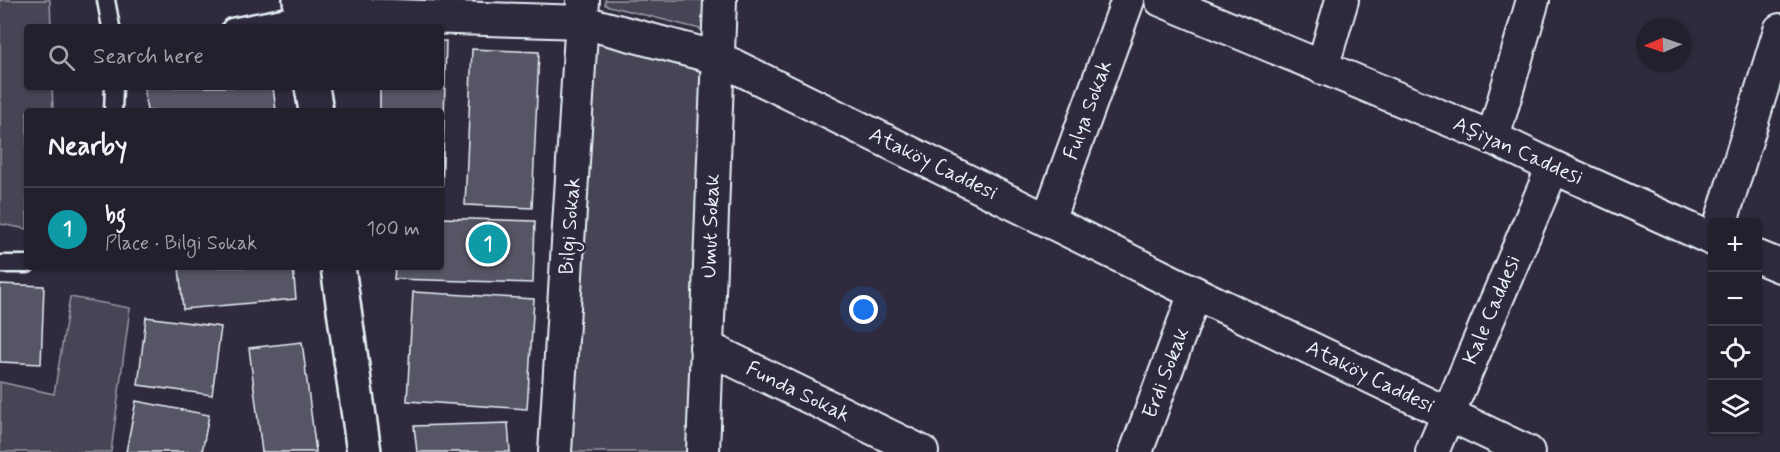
<!DOCTYPE html>
<meta charset="utf-8">
<style>
:root{--surface:#23202e;--page:#2f2d3a;--text:#f1f3f6;--muted:#a3a3aa;--line:#403e4a;--accent:#d93025}
body{margin:0;font-family:Mynerve,sans-serif;background:var(--page);color:var(--text)}
.controls{position:absolute;right:18px;bottom:18px;display:grid;overflow:hidden;border-radius:6px;box-shadow:0 2px 4px #0004}
.controls button{width:54px;height:54px;display:grid;place-items:center;padding:0;border:0;border-bottom:2px solid var(--line);background:var(--surface);color:var(--text);font:30px sans-serif}
.compass{position:absolute;left:1636px;top:18px;width:54px;height:54px;border-radius:50%;background:var(--surface);box-shadow:0 2px 4px #0004;rotate:268deg}
.you{position:absolute;left:864px;top:310px;width:21px;height:21px;margin:-15px;border:4px solid #fff;border-radius:50%;background:#1a73e8;box-shadow:0 0 0 9px #1a73e833}
.badge{display:grid;place-items:center;width:39px;height:39px;border-radius:50%;background:var(--accent);color:#fff;font-size:20px;font-weight:700}
.pin{position:absolute;translate:-50% -50%;border:3px solid #fff;box-shadow:0 2px 6px #0006}
.list{margin:0;padding:0;list-style:none}
h2{display:flex;justify-content:space-between;align-items:center;height:78px;margin:0;padding:0 24px;font-size:26px}
h2 small{font-size:20px;font-weight:400;color:var(--muted)}
.list li{display:grid;grid-template-columns:39px 1fr auto;gap:18px;align-items:center;box-sizing:border-box;height:84px;padding:0 24px;border-top:2px solid var(--line)}
.list b{display:block;font-size:22px;white-space:nowrap}
.list p{margin:0;font-size:20px;white-space:nowrap;color:var(--muted)}
.list em{font-size:20px;font-style:normal;color:var(--muted)}
.icon{flex:none;width:33px;height:33px;fill:none;stroke:currentColor;stroke-width:2;stroke-linecap:round;stroke-linejoin:round}
.map{position:relative;flex:none;width:1780px;height:452px;overflow:hidden}
.search{position:absolute;background:var(--surface);box-shadow:0 2px 4px #0004;left:24px;top:24px;width:420px;height:66px;display:flex;align-items:center;gap:15px;box-sizing:border-box;padding:0 21px;border-radius:6px;color:var(--muted);font-size:22px}
.panel{position:absolute;background:var(--surface);box-shadow:0 2px 4px #0004;left:24px;top:108px;width:420px;height:162px;border-radius:6px}
.map>svg:first-child{display:block}
.green{fill:#464455;stroke:#979aa6;stroke-width:1.5}
.building{fill:#575565;stroke:#e8f1f8;stroke-width:1.5}
.lines{fill:none;stroke-linecap:round;stroke-linejoin:round}
.service-casing{stroke:#e8f1f8;stroke-width:21}
.minor-casing{stroke:#e8f1f8;stroke-width:36}
.tertiary-casing{stroke:#e8f1f8;stroke-width:38}
.service{stroke:#2f2a3d;stroke-width:16}
.minor{stroke:#2f2a3d;stroke-width:32}
.tertiary{stroke:#2f2a3d;stroke-width:33}
.labels{text-anchor:middle;dominant-baseline:central;stroke-width:5;stroke-linejoin:round;paint-order:stroke}
.street-label{font-size:21px;fill:#e8f1f8;stroke:#2f2a3d}
</style>
<div class="map">
<svg width="1780" height="452" viewBox="0 0 1780 452">
<rect width="100%" height="100%" fill="#2f2a3d"/>
<filter id="ink" filterUnits="userSpaceOnUse"><feTurbulence type="fractalNoise" baseFrequency=".0167" numOctaves="2"/><feDisplacementMap in="SourceGraphic" scale="12" xChannelSelector="R" yChannelSelector="G"/><feConvolveMatrix kernelMatrix="1 2 1 2 8 2 1 2 1" color-interpolation-filters="sRGB"/></filter>
<g filter="url(#ink)">
<!-- green -->
<g class="green">
<polygon points="0,0 50,0 51,27 27,27 27,87 52,87 53,111 27,111 27,229 0,224"/>
<polygon points="605,0 705,0 704,30 605,5"/>
<polygon points="597,39 707,69 690,452 570,452"/>
<polygon points="70,297 130,308 111,452 0,452 0,382 54,394"/>
</g>
<!-- building -->
<g class="building">
<polygon points="441,41 446,41 442,203 441,111 380,111 380,87 441,87"/>
<polygon points="472,49 539,52 532,208 465,205"/>
<polygon points="144,87 273,87 276,111 147,111"/>
<polygon points="441,218 535,221 533,283 394,279 395,267 441,267"/>
<polygon points="179,267 293,267 296,299 183,309"/>
<polygon points="0,284 44,286 41,364 0,362"/>
<polygon points="413,292 534,299 527,409 407,401"/>
<polygon points="146,317 221,327 212,395 138,385"/>
<polygon points="302,342 316,452 262,452 249,348"/>
<polygon points="136,401 209,415 202,452 126,452"/>
<polygon points="508,423 510,452 417,452 414,426"/>
</g>
<g class="lines">
<!-- service casing -->
<g class="service-casing">
<g id="service">
<polyline points="106,0 111,27"/>
<polyline points="231,27 302,13"/>
<polyline points="113,111 114,87"/>
<polyline points="0,264 27,264"/>
</g>
</g>
<!-- minor casing -->
<g class="minor-casing">
<g id="minor">
<polyline points="1161,0 1493,138 1553,167 1712,239"/>
<polyline points="302,13 583,22 718,58 1195,293 1528,452"/>
<polyline points="1322,68 1342,0"/>
<polyline points="1493,138 1533,0"/>
<polyline points="1048,220 1128,0"/>
<polyline points="1721,222 1780,30"/>
<polyline points="1758,257 1780,266"/>
<polyline points="706,347 922,452"/>
<polyline points="555,452 583,1"/>
<polyline points="703,452 720,0"/>
<polyline points="1136,452 1195,293"/>
<polyline points="1432,452 1553,167"/>
</g>
</g>
<!-- tertiary casing -->
<g class="tertiary-casing">
<g id="tertiary">
<polyline points="300,0 304,27"/>
<polyline points="312,87 316,111"/>
<polyline points="338,267 364,452"/>
</g>
</g>
<!-- service -->
<use href="#service" class="service"/>
<!-- minor -->
<use href="#minor" class="minor"/>
<!-- tertiary -->
<use href="#tertiary" class="tertiary"/>
</g>
</g>
<g class="labels">
<!-- street labels -->
<g class="street-label">
<text transform="translate(1088 110) rotate(-70)">Fulya Sokak</text>
<text transform="translate(1518 151) rotate(24)">Aşiyan Caddesi</text>
<text transform="translate(933 164) rotate(26)">Ataköy Caddesi</text>
<text transform="translate(570 226) rotate(-86)">Bilgi Sokak</text>
<text transform="translate(711 226) rotate(-88)">Umut Sokak</text>
<text transform="translate(1492 310) rotate(-67)">Kale Caddesi</text>
<text transform="translate(1166 373) rotate(-69)">Erdi Sokak</text>
<text transform="translate(1370 377) rotate(26)">Ataköy Caddesi</text>
<text transform="translate(798 392) rotate(26)">Funda Sokak</text>
</g>
</g>
</svg>
<div class="controls">
<button>+</button>
<button>−</button>
<button><svg class="icon" aria-label="locate" viewBox="0 0 24 24"><circle cx="12" cy="12" r="6"/><path d="M12 2v4M12 18v4M2 12h4M18 12h4"/></svg></button>
<button><svg class="icon" aria-label="layers" viewBox="0 0 24 24"><path d="M12 4l9 5-9 5-9-5zM3 14l9 5 9-5"/></svg></button>
</div>
<svg class="compass" viewBox="-18 -18 36 36"><path d="M0-13l5 13h-10z" fill="#e53935"/><path d="M0 13l5-13h-10z" fill="#a3a3aa"/></svg>
<div class="you"></div>
<div class="pin badge" style="left:488px;top:244px;background:#0f9aa8">1</div>
<div class="search"><svg class="icon" aria-label="search" viewBox="0 0 24 24"><circle cx="10" cy="10" r="6"/><path d="M15 15l6 6"/></svg>Search here</div>
<section class="panel">
<h2>Nearby<small></small></h2>
<ul class="list">
<li><span class="badge" style="background:#0f9aa8">1</span><div><b>bg</b><p>Place · Bilgi Sokak</p></div><em>100 m</em></li>
</ul>
</section>
</div>
